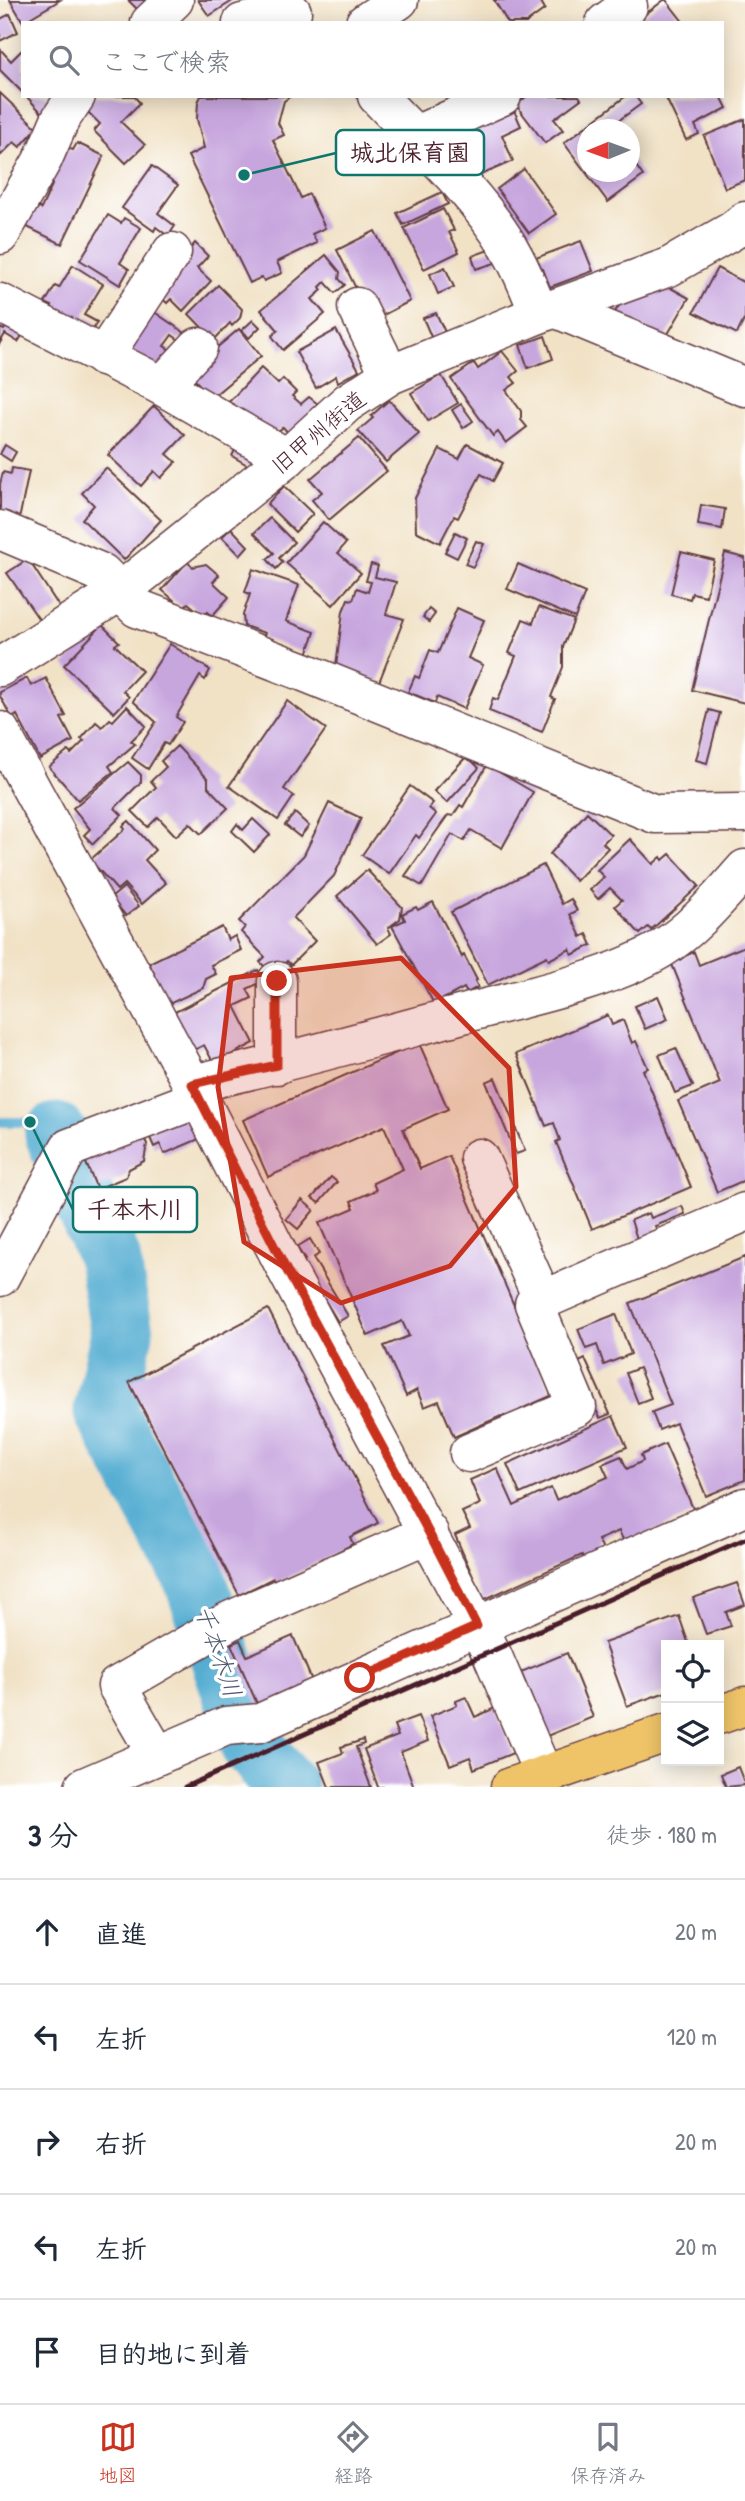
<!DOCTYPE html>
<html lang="ja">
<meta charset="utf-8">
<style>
:root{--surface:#fff;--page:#f6f6f7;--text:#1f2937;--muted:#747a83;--line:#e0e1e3;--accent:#c8321e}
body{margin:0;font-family:"Patrick Hand","Klee One",sans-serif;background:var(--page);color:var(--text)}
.controls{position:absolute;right:21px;bottom:21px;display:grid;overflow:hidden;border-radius:0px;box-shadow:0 4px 18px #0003}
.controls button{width:63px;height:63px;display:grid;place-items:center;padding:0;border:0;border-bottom:2px solid var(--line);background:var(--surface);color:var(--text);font:35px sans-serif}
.compass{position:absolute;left:577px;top:119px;width:63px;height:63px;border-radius:50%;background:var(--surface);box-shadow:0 4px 18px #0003;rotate:269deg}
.stop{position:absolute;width:21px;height:21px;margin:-16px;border:5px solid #c8321e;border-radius:50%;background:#fff}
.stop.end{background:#c8321e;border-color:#fff;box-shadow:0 2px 7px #0008}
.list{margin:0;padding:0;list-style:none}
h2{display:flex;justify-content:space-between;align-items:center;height:91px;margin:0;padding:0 28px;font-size:30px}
h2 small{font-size:23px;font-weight:400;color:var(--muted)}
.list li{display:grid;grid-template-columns:46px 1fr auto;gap:21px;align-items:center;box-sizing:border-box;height:105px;padding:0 28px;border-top:2px solid var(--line)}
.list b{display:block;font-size:26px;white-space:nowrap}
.list em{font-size:23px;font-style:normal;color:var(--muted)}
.icon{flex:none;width:38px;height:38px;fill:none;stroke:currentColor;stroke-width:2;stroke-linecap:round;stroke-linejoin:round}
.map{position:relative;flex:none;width:745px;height:1787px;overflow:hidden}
.search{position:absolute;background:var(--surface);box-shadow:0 4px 18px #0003;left:21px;right:21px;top:21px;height:77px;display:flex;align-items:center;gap:18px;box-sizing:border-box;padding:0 24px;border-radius:0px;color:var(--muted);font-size:26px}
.sheet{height:616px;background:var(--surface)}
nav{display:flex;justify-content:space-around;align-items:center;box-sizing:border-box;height:98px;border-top:2px solid var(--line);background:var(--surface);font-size:19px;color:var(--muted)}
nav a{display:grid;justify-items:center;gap:4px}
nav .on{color:var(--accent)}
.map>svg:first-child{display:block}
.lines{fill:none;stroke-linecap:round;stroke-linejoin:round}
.stream{stroke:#55add2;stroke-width:10}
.river{stroke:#55add2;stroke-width:63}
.building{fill:#c7a6de}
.minor-casing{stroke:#633c42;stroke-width:41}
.highway-casing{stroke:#633c42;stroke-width:41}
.minor{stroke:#fff;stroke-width:38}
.highway{stroke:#efc469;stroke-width:38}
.rail{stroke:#4a1f2b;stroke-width:5}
.route{stroke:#c8321e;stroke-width:9}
.marked{fill:#c8321e;fill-opacity:0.2;stroke:#c8321e;stroke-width:5;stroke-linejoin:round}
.labels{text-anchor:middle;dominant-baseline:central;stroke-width:7;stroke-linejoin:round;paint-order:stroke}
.street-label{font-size:23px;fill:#4a1f2b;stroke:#fff}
.water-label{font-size:24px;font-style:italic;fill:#4e586e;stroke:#fff}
.leader{fill:none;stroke:#0f766e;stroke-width:2.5}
.callout-dot{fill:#0f766e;stroke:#fff;stroke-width:2.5}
.callout{fill:#fff;stroke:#0f766e;stroke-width:2.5}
.callout-label{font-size:24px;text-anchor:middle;font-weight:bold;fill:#4a1f2b}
</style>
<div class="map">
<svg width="745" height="1787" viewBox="0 0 745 1787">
<rect width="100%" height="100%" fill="#fff"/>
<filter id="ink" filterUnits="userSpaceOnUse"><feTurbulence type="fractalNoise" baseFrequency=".0143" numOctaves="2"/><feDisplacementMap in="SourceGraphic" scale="14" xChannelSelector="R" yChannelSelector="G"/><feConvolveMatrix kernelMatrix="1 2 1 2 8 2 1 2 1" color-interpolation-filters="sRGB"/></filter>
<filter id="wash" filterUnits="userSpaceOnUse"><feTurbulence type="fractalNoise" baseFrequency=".00686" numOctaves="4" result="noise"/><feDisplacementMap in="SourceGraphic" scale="28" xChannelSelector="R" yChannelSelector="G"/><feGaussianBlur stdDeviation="1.57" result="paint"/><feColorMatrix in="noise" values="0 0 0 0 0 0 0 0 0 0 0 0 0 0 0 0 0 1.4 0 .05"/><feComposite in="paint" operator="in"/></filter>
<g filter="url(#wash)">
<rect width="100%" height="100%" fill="#f1e2c6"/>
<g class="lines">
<!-- stream -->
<polyline class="stream" points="0,1122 30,1122 56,1134"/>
<!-- river -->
<polyline class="river" points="56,1134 109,1258 122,1333 105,1411 193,1574 251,1744 286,1787"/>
</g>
<g id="blocks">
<!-- building -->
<g class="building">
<polygon points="10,0 60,0 23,22"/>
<polygon points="128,0 157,0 143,15"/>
<polygon points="198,0 234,0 209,16"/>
<polygon points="494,0 540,0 545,9 526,23 508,23"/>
<polygon points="664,0 666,0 684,23 634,23"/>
<polygon points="10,14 18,32 0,41 0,19"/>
<polygon points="0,49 11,61 23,49 23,93 0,70"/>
<polygon points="0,93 37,128 20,147 14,142 0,156"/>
<polygon points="26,96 59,96 42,113"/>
<polygon points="95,96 134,96 140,103 121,122 145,145 126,163 94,131 100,124 84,108"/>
<polygon points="201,96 291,96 284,101 278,123 284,135 273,140 301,198 309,194 325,228 312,234 317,243 277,262 282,273 264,281 262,277 250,283 188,156 204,148 197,119 198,102"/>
<polygon points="527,96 579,96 581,99 554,119 563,130 545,143 516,105"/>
<polygon points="626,96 635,96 641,104 614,124 618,130 588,130 588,172 630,172 630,157 643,176 608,202 564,143"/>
<polygon points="665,96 721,96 727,108 695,125 699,134 686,140"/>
<polygon points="514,110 521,126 502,135 513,161 481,175 474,161 465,165 441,141"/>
<polygon points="745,119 745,180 725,188 704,136"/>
<polygon points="77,143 104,156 62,244 23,225 33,205 41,209 52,185 51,178 66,147 73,150"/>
<polygon points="152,166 178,185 158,213 175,226 168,236 156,227 154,231 122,208"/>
<polygon points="524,169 556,214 529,233 497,189"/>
<polygon points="442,192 448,204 403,225 397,213"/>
<polygon points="443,209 454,230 449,232 459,252 424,269 404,228"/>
<polygon points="108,215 121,223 124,218 141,228 120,263 129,269 120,285 80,260"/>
<polygon points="375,231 410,301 372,321 337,250"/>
<polygon points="581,241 593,271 550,287 543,269 538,271 533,259"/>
<polygon points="195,243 208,256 197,268 211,281 183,311 171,299 167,303 155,292"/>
<polygon points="494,248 498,262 476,269 472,256"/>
<polygon points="326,255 340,272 339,279 345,285 335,293 325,282 320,287 322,290 312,299 325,314 283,350 272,336 278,330 261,310"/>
<polygon points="73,265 103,284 84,315 97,322 88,338 47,314 52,306 45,303 55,286 59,288"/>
<polygon points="445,267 454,287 438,294 430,274"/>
<polygon points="717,268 745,283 745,318 737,334 694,312"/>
<polygon points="218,285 242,309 240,318 232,326 230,323 214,340 189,314"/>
<polygon points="669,287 689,298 665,339 615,312 620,304"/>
<polygon points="150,309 185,333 179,340 172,335 164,346 173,352 154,373 121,350"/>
<polygon points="436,313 445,332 432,339 423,318"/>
<polygon points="253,320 260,327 249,338 242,330"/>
<polygon points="8,324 23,334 18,342 5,334 0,343 0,328 4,330"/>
<polygon points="239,329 261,356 211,398 188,372"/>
<polygon points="336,330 359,370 338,382 336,376 316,388 296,352"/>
<polygon points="545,336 553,359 528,368 520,345"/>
<polygon points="502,351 518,371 511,377 516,383 506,390 521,411 521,420 527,427 506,443 498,432 493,436 451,379 474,363 478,369"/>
<polygon points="261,368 278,384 283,379 296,392 292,396 301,404 309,397 318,404 289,434 283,427 273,436 226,405"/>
<polygon points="441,375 458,403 428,421 411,393"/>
<polygon points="389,400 419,434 386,462 358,431 373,418 371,416"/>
<polygon points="461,404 473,421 463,428 452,410"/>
<polygon points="154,406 185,435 167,454 176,462 161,478 154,471 141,486 108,455"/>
<polygon points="359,438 387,471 329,520 312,500 322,492 310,479"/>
<polygon points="467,444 503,463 493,481 481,474 458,518 454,516 440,543 416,531 415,498 440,449 459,459"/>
<polygon points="5,445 16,452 11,461 0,454"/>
<polygon points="237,446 257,457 251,467 232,456"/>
<polygon points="12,468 29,471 19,520 0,516 0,484 3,472 11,474"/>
<polygon points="106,468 161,520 124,560 82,519 94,505 82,493"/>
<polygon points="284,486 313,514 295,532 267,504"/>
<polygon points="701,505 725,509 722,529 698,525"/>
<polygon points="270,518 294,542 279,558 283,562 276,569 267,559 274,553 254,533"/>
<polygon points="323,522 346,543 338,553 361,573 333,605 286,563"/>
<polygon points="231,528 248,546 240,555 222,537"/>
<polygon points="455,532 467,538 457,558 445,552"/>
<polygon points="476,541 484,544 473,567 465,564"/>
<polygon points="681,552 714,560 706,596 692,593 690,599 671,594"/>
<polygon points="725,553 745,558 745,703 692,690"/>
<polygon points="28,559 60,608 40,621 7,573"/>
<polygon points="187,562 193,567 206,564 219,575 213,582 229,597 212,616 208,612 204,616 188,603 183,608 162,590"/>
<polygon points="371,564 378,566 375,577 396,582 386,614 404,619 379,682 336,666 343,611 348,599 353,600 357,588 368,592 371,582 366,581"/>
<polygon points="518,564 585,593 575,618 507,589"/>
<polygon points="253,569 299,585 286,621 315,632 307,654 263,638 265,633 244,626 243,615 250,594 245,592"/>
<polygon points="539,607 574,620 563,647 563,667 551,697 555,699 542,732 489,711 493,698 498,700 516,656 509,653 523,619 533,623"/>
<polygon points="457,608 484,620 468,658 483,665 464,709 437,697 435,703 408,692 415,676 419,678 430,650 438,653"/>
<polygon points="429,609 435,614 429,622 423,617"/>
<polygon points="102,625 119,642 115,645 142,671 123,691 129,697 114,713 64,665"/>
<polygon points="170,644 210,670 205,680 200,676 176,717 183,722 168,745 164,743 148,769 132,758 156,722 133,701"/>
<polygon points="27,678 31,686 46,678 66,716 61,718 73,741 40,759 17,715 12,718 0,696 0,692"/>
<polygon points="287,701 326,729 284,789 294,796 278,820 229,786"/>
<polygon points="127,706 146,726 131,741 135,744 109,766 113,772 78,800 49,767 68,751 71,754 84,741 81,739 96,722 102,727 110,719 113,721"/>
<polygon points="709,710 720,713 707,763 696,760"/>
<polygon points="177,746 208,779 208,787 228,808 201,834 190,823 176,836 158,817 148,827 132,811 156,787 151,781 166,767 161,761"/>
<polygon points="467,756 479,768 447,803 434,791"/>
<polygon points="128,762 141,775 141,782 115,808 122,815 93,844 84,835 90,829 73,808"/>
<polygon points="487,765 533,792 502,848 471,830 464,841 452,834 422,886 405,876 448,815 453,816 460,805 463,807"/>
<polygon points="410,786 433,803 429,808 436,814 419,838 416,835 389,874 362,855"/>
<polygon points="329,803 361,818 334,876 293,918 315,941 291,965 287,961 273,975 260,962 265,957 241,932 245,927 239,921 304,855"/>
<polygon points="587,812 611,835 603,843 608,848 576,881 550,854"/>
<polygon points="295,813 309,826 300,837 285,825"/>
<polygon points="253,819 270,835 254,852 232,831 237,824 243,830"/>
<polygon points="129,821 155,850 145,860 166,883 142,904 124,884 117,890 90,860 125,829 123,826"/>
<polygon points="630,839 653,864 661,857 663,860 670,854 699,886 651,930 648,927 640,934 615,906 622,900 610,888 598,899 590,890 604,877 597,870"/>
<polygon points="543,865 562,904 571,899 577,911 570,914 581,937 587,934 592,945 572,955 570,949 549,960 547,956 488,985 451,912"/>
<polygon points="367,870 402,907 400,919 388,928 391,934 377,944 337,896"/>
<polygon points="124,887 139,906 126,916 111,898"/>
<polygon points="433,902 462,957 464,955 477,980 475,981 478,987 467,993 464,988 434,1004 392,926 405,920 402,914 416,907 418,910"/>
<polygon points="222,927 228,940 235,936 241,950 211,965 216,974 206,979 203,988 169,1004 149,963"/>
<polygon points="745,946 745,1180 717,1192 678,1101 720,1083 671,962 694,952 699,965"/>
<polygon points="258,970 264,981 247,989 252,998 235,1006 254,1043 214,1064 204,1045 192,1051 173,1013"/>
<polygon points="658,996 668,1019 645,1029 635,1006"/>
<polygon points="608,1015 612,1025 623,1020 632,1043 636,1041 648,1068 643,1070 691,1187 592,1229 556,1142 560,1140 554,1123 546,1126 516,1054"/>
<polygon points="419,1043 448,1109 403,1129 420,1169 449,1156 553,1395 523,1408 512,1416 501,1416 454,1437 439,1401 424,1407 417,1390 406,1396 384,1346 409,1336 402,1321 368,1336 319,1223 354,1208 351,1201 376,1190 373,1183 403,1169 384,1126 268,1177 243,1120"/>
<polygon points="676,1048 693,1086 675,1093 659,1055"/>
<polygon points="495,1078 525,1151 516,1154 486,1082"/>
<polygon points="188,1113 199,1139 164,1154 160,1144 154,1147 147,1131"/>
<polygon points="141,1132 147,1144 144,1161 129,1169 126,1177 97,1189 83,1156"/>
<polygon points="331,1177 337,1182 319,1203 312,1198"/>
<polygon points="302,1200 314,1210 298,1229 286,1219"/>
<polygon points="682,1206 685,1214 655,1226 657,1231 637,1239 631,1220 649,1213 651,1218"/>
<polygon points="310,1239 319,1254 313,1258 348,1316 338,1322 302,1262 305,1260 297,1247"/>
<polygon points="745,1257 745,1480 706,1496 676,1423 659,1430 652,1412 671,1405 630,1303"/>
<polygon points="268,1309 378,1523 350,1537 353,1544 276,1584 273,1578 239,1595 129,1382"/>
<polygon points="616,1314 631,1354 604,1365 597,1345 586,1349 578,1329"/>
<polygon points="585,1359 610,1414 600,1418 575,1364"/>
<polygon points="639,1368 651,1398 638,1403 626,1373"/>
<polygon points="613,1416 627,1447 520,1494 507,1464"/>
<polygon points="665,1444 695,1513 625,1544 619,1531 598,1540 604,1552 585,1561 582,1555 483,1600 455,1535 470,1528 462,1512 480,1504 470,1480 497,1468 514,1506 551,1488 556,1500 608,1477 602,1464 621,1456 627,1469 643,1461 641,1455"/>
<polygon points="737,1583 745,1605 726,1612 731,1626 706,1634 693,1598"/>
<polygon points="679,1616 689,1645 666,1645 666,1692 627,1706 604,1643"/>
<polygon points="293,1636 316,1690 258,1706 231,1644 240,1640 247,1656"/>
<polygon points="567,1653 593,1717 547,1736 521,1672"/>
<polygon points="466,1697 475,1717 495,1708 513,1753 474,1769 470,1757 450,1765 430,1716 457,1705 456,1701"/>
<polygon points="418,1716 428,1741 401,1752 414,1787 378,1787 364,1749 398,1736 394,1725"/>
<polygon points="363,1740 364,1744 356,1747 371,1787 329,1787 319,1762 343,1753 341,1747"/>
<polygon points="738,1767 745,1785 726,1787 721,1774"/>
</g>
</g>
</g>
<g filter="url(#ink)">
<use href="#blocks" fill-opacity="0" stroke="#633c42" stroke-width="2"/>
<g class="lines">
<!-- minor casing -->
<g class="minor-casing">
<g id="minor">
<polyline points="150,23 174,0"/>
<polyline points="242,23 292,12"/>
<polyline points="365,23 399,0"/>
<polyline points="605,23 628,6 625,0"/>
<path d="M377 96C422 144 474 190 508 246 521 268 530 290 539 314"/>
<polyline points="414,136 502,96"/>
<polyline points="0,235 43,159 60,120 76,96"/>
<polyline points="0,303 162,386 287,458"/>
<polyline points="357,307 390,375"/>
<polyline points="557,309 745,387"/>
<polyline points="103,357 172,252"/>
<polyline points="162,386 198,347"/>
<polyline points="0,530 102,573 137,608 304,672 655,814 745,813"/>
<polyline points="0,667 121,591 287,458 347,403 390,375 539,314 669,267 732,231 745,221"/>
<polyline points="0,731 192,1084 286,1269 491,1652 544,1776"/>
<polyline points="277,981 277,1065"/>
<path d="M192 1084C286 1063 377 1037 470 1012 528 997 610 980 661 949 694 929 719 898 745 869"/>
<polyline points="479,1158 543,1300"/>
<polyline points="0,1277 69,1148 200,1098"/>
<polyline points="469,1453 577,1407 534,1304 745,1212"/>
<polyline points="157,1755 117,1686 229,1621 429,1533"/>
<polyline points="84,1787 226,1726 260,1723 745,1507"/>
</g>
</g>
<!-- highway casing -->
<g class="highway-casing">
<g id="highway">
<polyline points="719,1715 745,1706"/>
<polyline points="510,1787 666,1733"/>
</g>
</g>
<!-- minor -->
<use href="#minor" class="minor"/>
<!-- highway -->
<use href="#highway" class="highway"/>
<!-- rail -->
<polyline class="rail" points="185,1787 745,1539"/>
</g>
</g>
<g class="lines" filter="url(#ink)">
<!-- route -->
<polyline class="route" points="277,981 277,1065 192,1084 286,1269 429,1533 477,1626 360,1678"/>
</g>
<!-- marked area -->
<path class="marked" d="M401 958 509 1068 516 1187 450 1266 341 1303 244 1242 218 1087 231 978Z"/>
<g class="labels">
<!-- street labels -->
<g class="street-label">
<text transform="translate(318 432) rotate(-40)">旧甲州街道</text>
</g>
<!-- water labels -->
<g class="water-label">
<text transform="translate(219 1651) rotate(71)">千本木川</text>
</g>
</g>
<!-- callouts -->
<path class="leader" d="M244 175L336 153M30 1122L73 1210"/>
<g class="callout-dot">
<circle cx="244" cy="175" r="7"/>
<circle cx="30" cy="1122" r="7"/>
</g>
<g class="callout">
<rect x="336" y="130" width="148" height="45" rx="7"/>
<rect x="73" y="1187" width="124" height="45" rx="7"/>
</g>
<g class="callout-label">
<text x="410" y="161">城北保育園</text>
<text x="135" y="1218">千本木川</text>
</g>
</svg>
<div class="controls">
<button><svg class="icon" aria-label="locate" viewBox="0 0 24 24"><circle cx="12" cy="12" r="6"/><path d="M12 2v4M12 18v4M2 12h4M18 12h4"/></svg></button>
<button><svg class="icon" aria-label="layers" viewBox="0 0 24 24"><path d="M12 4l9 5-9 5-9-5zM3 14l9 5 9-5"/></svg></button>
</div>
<svg class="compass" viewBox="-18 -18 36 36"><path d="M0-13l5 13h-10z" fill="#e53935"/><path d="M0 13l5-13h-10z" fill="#747a83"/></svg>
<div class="stop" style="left:360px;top:1678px"></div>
<div class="stop end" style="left:277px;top:981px"></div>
<div class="search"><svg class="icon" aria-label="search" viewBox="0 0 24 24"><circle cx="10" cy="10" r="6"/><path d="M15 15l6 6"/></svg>ここで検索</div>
</div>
<section class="sheet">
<h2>3 分<small>徒歩 · 180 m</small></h2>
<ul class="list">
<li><svg class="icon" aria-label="ahead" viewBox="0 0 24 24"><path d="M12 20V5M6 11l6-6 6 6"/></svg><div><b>直進</b></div><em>20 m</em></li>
<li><svg class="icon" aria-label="left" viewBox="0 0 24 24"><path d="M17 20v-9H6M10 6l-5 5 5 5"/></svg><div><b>左折</b></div><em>120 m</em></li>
<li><svg class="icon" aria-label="right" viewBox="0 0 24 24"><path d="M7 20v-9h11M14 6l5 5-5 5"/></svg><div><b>右折</b></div><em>20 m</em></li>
<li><svg class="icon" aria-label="left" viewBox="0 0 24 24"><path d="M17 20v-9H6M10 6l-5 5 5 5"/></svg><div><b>左折</b></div><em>20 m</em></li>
<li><svg class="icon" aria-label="arrive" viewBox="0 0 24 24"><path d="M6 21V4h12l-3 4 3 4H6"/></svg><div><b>目的地に到着</b></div></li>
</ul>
</section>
<nav>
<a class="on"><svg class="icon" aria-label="map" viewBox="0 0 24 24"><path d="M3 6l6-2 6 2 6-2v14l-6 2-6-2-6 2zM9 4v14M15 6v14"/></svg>地図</a>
<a><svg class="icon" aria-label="directions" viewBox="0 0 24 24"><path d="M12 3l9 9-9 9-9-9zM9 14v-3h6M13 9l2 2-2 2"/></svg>経路</a>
<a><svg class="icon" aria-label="saved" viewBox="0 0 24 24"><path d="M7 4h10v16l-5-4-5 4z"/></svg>保存済み</a>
</nav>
